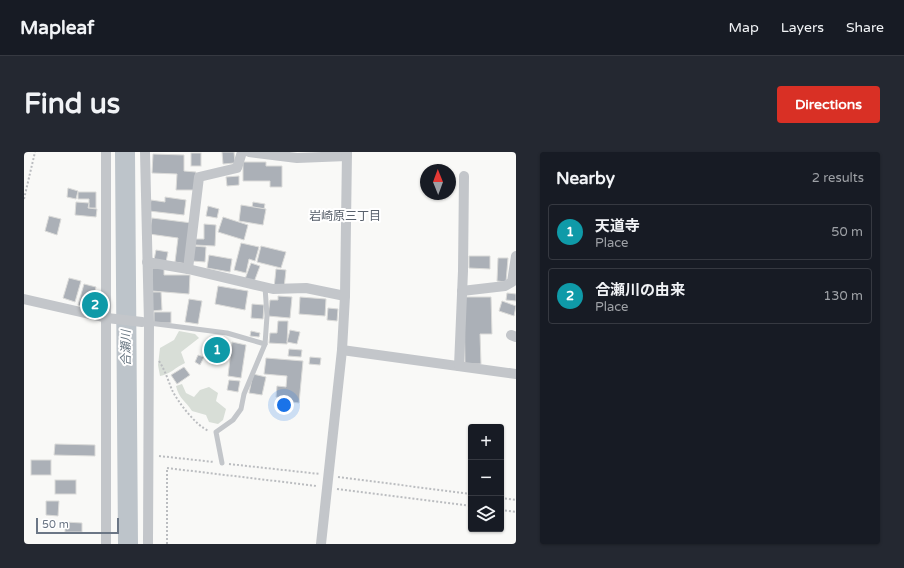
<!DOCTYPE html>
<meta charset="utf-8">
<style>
:root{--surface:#171b24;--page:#242831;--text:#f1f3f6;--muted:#9ea1a6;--line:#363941;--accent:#d93025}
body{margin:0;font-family:"Varela Round","Noto Sans JP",sans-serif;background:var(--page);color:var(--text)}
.controls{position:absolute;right:12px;bottom:12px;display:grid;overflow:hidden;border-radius:4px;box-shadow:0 1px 3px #0004}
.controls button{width:36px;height:36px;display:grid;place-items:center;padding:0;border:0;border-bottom:1px solid var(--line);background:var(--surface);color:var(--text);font:20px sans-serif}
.compass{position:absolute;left:396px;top:12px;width:36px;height:36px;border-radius:50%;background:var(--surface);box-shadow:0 1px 3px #0004;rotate:359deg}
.scale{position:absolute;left:12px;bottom:10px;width:83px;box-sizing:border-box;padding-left:4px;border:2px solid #6b7685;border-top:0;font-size:11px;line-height:14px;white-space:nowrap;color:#6b7685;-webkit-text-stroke:3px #fff;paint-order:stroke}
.you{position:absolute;left:260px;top:253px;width:14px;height:14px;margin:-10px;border:3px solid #fff;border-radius:50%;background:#1a73e8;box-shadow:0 0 0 6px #1a73e833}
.badge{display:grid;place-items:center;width:26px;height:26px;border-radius:50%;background:var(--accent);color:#fff;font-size:13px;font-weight:700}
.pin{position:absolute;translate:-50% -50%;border:2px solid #fff;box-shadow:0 1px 4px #0006}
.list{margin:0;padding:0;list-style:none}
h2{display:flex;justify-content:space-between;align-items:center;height:52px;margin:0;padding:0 16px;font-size:17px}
h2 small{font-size:13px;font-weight:400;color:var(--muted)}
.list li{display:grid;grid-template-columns:26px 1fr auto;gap:12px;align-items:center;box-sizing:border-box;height:56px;margin:0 8px 8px;padding:0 8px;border:1px solid var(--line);border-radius:4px}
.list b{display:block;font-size:15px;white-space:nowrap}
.list p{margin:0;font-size:13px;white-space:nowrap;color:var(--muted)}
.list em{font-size:13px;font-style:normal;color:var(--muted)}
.icon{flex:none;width:22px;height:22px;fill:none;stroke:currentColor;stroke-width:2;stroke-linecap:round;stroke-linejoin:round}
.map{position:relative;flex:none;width:492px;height:392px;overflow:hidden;border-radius:4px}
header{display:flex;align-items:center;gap:24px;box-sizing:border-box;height:56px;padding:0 20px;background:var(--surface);border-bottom:1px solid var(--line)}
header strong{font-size:19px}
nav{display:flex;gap:22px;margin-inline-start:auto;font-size:14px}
.intro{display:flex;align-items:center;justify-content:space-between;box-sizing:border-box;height:96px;padding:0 24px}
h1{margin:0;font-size:28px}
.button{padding:10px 18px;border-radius:4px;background:var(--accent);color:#fff;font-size:14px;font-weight:700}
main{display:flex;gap:24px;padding:0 24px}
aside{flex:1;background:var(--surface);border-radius:4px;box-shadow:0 1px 3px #0004}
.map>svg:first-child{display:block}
.green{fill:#d8ded7}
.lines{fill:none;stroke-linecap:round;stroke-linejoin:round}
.river{stroke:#bdc4ca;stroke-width:20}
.building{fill:#abb0b7;stroke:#dbdbd9}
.path{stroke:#bbbdc0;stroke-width:2;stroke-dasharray:2 2;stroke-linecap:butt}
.service{stroke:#c3c6ca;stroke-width:5}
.minor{stroke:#c3c6ca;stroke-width:10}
.labels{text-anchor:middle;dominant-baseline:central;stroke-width:4;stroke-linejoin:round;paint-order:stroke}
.neighbourhood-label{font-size:12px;fill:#58606b;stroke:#fff}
.water-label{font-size:12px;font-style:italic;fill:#677580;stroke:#fff}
</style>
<header>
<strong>Mapleaf</strong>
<nav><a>Map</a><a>Layers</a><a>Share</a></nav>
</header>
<div class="intro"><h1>Find us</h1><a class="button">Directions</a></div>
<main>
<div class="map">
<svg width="492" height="392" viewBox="0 0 492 392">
<rect width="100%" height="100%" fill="#f9f9f7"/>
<!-- green -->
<g class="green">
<path d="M155 179 171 182 175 186 157 200 161 211C152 215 145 223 136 224L134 213 136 196 150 188Z"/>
<path d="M158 232 162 241 170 245 176 238 185 235 194 241 192 249 202 257 199 268 194 272 185 270 182 263 168 259C161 248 155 247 152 234Z"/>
</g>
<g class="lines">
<!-- river -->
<polyline class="river" points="101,0 104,392"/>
</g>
<!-- building -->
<g class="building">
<polygon points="198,0 210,0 211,11 199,12"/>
<rect x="167" y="1" width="10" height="13"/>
<polygon points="129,2 160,3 160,19 172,20 172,38 152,38 153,22 128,21"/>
<polygon points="219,10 242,10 242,14 258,14 258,35 246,35 246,29 219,29"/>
<polygon points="215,24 215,33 203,34 202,25"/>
<polygon points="44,36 54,39 52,47 43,45"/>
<polygon points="54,40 72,40 72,56 65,56 65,47 54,47"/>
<polygon points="141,45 162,48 160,63 125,59 127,48 141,50"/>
<polygon points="52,50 65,51 64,56 73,57 72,65 51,63"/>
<polygon points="229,50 241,52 240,57 228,55"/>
<polygon points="217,53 242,57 239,73 215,69"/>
<polygon points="184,54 195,57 193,66 182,64"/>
<polygon points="25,64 37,67 33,83 21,79"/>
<polygon points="199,65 224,73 220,88 194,80"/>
<polygon points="128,66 168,71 163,112 151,110 154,86 125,82"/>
<polygon points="180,72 192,73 191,94 171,93 171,87 180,87"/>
<polygon points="217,91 235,95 231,109 225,107 222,121 210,118"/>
<polygon points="169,94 182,95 181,110 168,109"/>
<polygon points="237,94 262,100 257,116 233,110"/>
<polygon points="132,98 144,100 142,110 130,108"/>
<polygon points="185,103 208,107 206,120 183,116"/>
<polygon points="445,104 466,104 466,117 445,116"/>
<polygon points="474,106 484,106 482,130 473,129"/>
<polygon points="227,111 236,114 230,130 221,127"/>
<polygon points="128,116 140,116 140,123 166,123 165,142 128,139"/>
<polygon points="252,117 262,118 260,136 250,136"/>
<polygon points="45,126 57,129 51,150 39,146"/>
<polygon points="60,132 72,135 67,156 54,153"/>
<polygon points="194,134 224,139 221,158 191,152"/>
<polygon points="127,140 137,140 138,158 128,159"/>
<polygon points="483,141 492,142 492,149 482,148"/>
<polygon points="254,144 268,145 266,166 244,164 246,148 254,148"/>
<polygon points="276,145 302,147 301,164 275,162"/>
<polygon points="440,145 467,145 468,182 456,182 457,212 441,212"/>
<polygon points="165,147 178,149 174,172 161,170"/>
<polygon points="478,149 492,154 490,164 475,159"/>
<polygon points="228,152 240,153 239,167 227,166"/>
<polygon points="304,156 314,157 313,169 303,168"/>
<rect x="130" y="160" width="17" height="11"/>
<polygon points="254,169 264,169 263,192 245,191 246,181 253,181"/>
<polygon points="266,178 276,180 273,192 263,190"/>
<polygon points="227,179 236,181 235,185 226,184"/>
<polygon points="185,188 202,189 200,208 183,206"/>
<polygon points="208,190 222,193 217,226 204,224"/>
<polygon points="265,197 278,198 277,205 264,204"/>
<polygon points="174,203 180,205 176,213 171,210"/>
<polygon points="286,205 297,206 296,213 285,212"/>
<polygon points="242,206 279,209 275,251 260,249 260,246 252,245 253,234 262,235 263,224 240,222"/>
<polygon points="160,215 166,223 153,232 147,223"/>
<polygon points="229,222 242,225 238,243 225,241"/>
<polygon points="205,228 216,229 214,240 203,238"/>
<polygon points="31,292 71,293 71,304 30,303"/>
<rect x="7" y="308" width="20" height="15"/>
<rect x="31" y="328" width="21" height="14"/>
<polygon points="22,349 35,349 34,364 22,363"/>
<polygon points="41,370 58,371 58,380 41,380"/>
</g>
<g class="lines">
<!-- path -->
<g class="path">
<polyline points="0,47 11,0"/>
<path d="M135 209C141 218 144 228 148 238 154 250 172 274 185 279"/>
<polyline points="135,304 190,310"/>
<polyline points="205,312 296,322"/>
<polyline points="314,325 447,342"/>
<polyline points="313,337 447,354"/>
<polyline points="477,346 492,348"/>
<polyline points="477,358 492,360"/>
<polyline points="143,392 143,316 293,334"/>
</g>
<!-- service -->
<g class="service">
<polyline points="125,171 203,181 241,192"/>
<polyline points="198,311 192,280 209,268 217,257 220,242 241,192 243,164 241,135"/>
</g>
<!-- minor -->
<g class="minor">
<polyline points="82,0 82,392"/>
<polyline points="121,0 125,171 124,392"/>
<polyline points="225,0 273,6 323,4"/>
<polyline points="123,110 164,117 249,137 282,136 321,144"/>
<polyline points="164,117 175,25 213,16 218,0"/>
<polyline points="438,139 481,134 488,130 492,104"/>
<polyline points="0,147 83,166 118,170"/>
<polyline points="487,183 492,185"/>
<polyline points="318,198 492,222"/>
<polyline points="435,214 439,119 440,24"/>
<polyline points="297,392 318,198 321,144 323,0"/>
</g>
</g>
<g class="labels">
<!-- neighbourhood labels -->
<g class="neighbourhood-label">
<text x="321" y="64">岩崎原三丁目</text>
</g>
<!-- water labels -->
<g class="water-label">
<text transform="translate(102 196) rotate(-90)">合瀬川</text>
</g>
</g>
</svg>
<div class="controls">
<button>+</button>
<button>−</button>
<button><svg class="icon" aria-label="layers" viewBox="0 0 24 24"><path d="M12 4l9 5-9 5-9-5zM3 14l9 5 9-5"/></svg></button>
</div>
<svg class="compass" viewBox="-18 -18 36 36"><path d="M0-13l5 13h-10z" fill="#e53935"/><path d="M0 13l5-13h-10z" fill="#9ea1a6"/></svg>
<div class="scale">50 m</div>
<div class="you"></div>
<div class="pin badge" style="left:193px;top:198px;background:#0f9aa8">1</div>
<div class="pin badge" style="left:71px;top:153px;background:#0f9aa8">2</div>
</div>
<aside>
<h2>Nearby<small>2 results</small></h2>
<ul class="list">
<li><span class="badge" style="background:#0f9aa8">1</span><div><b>天道寺</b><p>Place</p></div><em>50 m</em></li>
<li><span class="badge" style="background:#0f9aa8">2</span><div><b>合瀬川の由来</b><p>Place</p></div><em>130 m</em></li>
</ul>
</aside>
</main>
